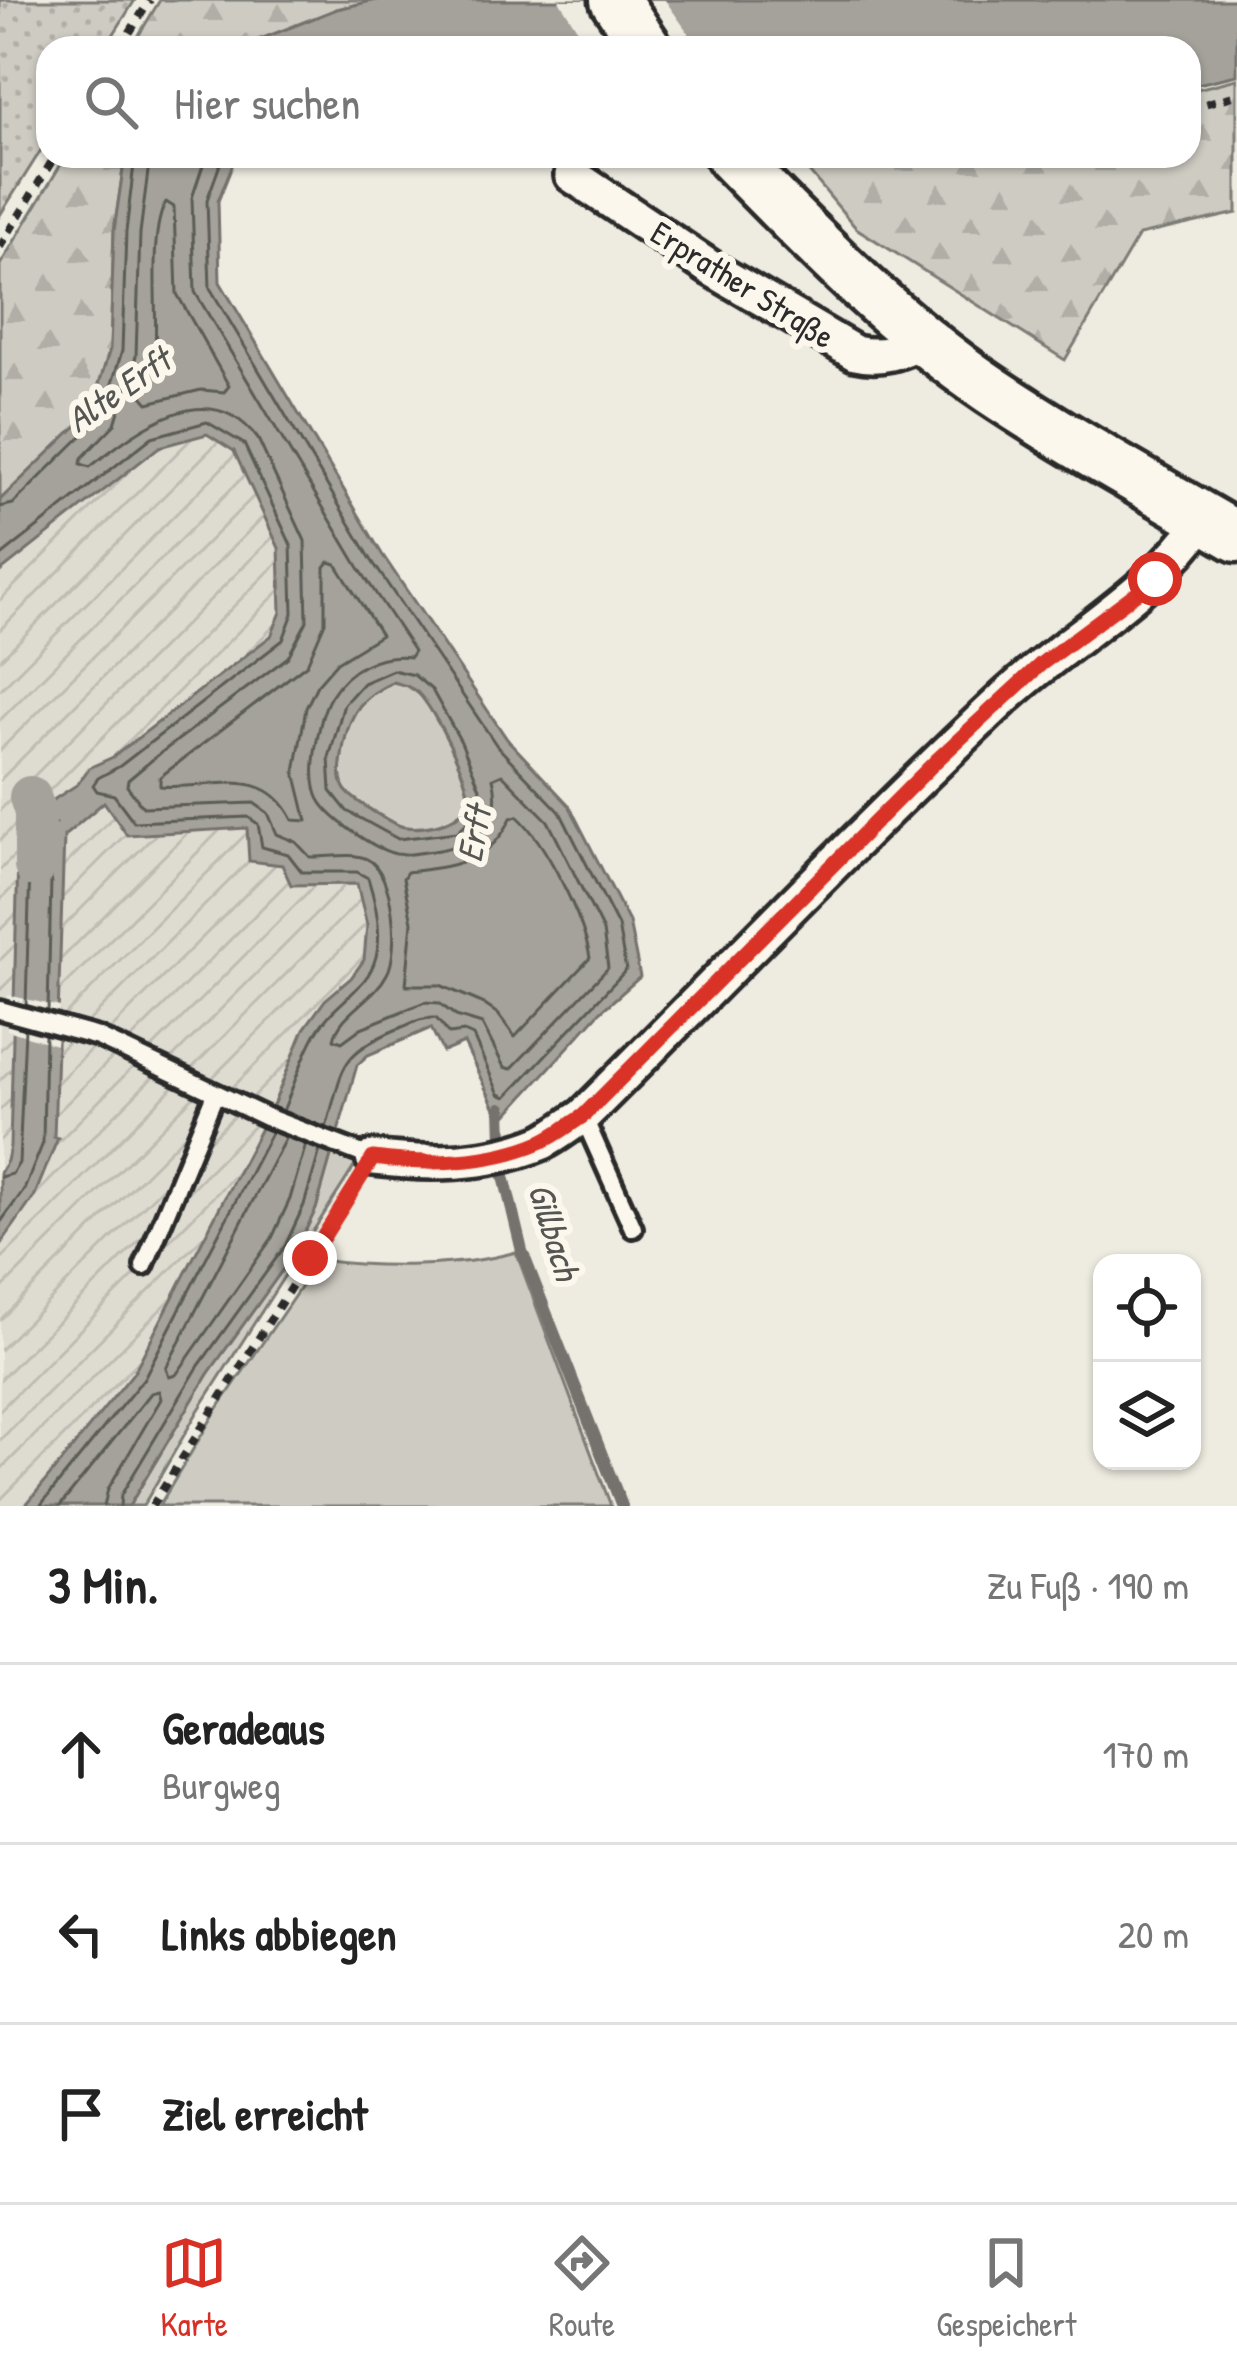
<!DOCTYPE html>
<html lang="de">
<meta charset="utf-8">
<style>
:root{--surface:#fff;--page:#f6f6f6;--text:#222;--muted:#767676;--line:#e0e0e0;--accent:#d93025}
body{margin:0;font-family:"Patrick Hand",sans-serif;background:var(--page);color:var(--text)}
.controls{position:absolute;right:36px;bottom:36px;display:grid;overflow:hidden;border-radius:24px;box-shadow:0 3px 9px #0004}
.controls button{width:108px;height:108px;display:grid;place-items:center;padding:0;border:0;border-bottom:3px solid var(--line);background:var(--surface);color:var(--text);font:60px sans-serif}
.stop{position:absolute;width:36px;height:36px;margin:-27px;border:9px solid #d93025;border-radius:50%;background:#fff}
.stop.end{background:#d93025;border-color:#fff;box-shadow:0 3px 12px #0008}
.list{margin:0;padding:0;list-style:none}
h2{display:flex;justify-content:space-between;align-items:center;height:156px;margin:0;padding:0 48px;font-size:51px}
h2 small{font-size:39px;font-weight:400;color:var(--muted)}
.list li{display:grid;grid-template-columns:78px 1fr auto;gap:36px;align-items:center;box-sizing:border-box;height:180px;padding:0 48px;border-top:3px solid var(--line)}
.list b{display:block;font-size:45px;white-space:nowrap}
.list p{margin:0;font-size:39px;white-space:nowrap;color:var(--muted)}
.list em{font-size:39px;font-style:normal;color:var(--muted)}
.icon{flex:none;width:66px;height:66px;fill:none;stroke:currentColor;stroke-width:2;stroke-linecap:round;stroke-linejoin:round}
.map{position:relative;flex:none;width:1237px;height:1506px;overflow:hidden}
.search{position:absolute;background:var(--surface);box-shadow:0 3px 9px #0004;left:36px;right:36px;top:36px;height:132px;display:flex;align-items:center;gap:30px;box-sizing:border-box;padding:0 42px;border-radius:36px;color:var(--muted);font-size:45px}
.sheet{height:696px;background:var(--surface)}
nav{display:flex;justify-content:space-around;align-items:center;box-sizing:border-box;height:168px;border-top:3px solid var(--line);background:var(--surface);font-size:33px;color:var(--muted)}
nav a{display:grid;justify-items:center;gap:6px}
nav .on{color:var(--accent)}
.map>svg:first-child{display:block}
.industrial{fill:url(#industrial-furrows)}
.grass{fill:#cecbc2;stroke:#7c7b76;stroke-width:3}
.forest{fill:url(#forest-firs);stroke:#7c7b76;stroke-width:3}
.park{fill:url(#park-dots);stroke:#7c7b76;stroke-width:3}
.water{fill:#a4a29a;stroke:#74726e;stroke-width:3;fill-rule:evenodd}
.pier{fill:#eeebe0}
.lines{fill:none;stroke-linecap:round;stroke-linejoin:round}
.shore{stroke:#5b5b57;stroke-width:3}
.stream{stroke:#74726e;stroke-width:12}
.canal{stroke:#a4a29a;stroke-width:42}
.lane-casing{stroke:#2b2b2b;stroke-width:26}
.street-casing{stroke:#2b2b2b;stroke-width:42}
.secondary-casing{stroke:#2b2b2b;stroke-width:57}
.path{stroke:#2b2b2b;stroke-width:8;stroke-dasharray:9 9;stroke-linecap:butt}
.lane{stroke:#fbf7ec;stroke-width:16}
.street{stroke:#fbf7ec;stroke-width:33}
.secondary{stroke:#fbf7ec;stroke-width:48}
.route{stroke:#d93025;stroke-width:15}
.labels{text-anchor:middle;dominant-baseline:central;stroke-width:12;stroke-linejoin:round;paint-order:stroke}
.street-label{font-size:33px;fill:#2b2b2b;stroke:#fbf7ec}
.water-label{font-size:36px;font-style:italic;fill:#555552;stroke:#fbf7ec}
</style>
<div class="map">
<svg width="1237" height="1506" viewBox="0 0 1237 1506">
<defs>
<pattern id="industrial-furrows" width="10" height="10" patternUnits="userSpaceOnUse" patternTransform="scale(3)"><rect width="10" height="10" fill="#dedbd1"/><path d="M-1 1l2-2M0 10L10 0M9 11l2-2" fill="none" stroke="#bfbcb4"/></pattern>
<pattern id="forest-firs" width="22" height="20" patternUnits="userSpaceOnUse" patternTransform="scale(3)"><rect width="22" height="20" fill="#cecbc2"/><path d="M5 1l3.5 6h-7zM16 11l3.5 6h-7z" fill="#b1aea7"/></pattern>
<pattern id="park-dots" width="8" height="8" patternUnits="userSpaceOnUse" patternTransform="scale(3)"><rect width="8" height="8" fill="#cecbc2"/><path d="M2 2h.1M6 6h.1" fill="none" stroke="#b1aea7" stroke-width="1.8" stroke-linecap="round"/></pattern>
</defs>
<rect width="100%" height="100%" fill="#eeebe0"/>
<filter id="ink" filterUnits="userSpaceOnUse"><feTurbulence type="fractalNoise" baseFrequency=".00833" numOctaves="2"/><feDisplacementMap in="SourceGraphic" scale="24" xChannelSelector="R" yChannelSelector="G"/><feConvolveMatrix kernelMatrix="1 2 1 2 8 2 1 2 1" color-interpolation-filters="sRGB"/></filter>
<g filter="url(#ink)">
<!-- industrial -->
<polygon class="industrial" points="207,434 234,450 279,548 281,612 271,636 113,757 90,769 127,835 248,828 271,861 282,865 289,875 358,883 367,925 364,961 351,978 325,1000 304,1029 274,1103 134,1372 25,1506 0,1506 0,572 159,447"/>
<!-- grass -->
<g class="grass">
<path d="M393 682C404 685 410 686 418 693 433 707 472 783 468 801 462 823 425 829 405 827 394 826 349 798 344 788 337 775 342 757 344 743 351 710 363 696 393 682Z"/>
<polygon points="332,1152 356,1164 198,1411 143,1506 129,1506 208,1374 295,1252 316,1209"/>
<path d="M516 1252 611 1506H159L216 1411 319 1260C378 1268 459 1268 516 1252Z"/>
</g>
<!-- forest -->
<g class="forest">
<polygon points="160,0 376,0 337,9 238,48 131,48"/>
<polygon points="1237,79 1237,213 1139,235 1065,360 856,228 796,156 1189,156 1189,91"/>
<polygon points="66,156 125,156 114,231 110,349 90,413 0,500 0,265"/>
</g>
<!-- park -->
<polygon class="park" points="0,0 135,0 105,48 48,48 48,139 0,215"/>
<!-- water -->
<g class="water">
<polygon points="376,0 1237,0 1237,75 1189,86 1189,48 238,48 337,9"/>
<path d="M125 156H236L218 201 220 282 382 554 507 739 569 805 629 922 640 977 599 1013 501 1121 464 1043 443 1052 431 1028 368 1055 357 1065 316 1209 295 1252 208 1374 129 1506H25L134 1372 274 1103 304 1029 325 1000 351 978 364 960 367 925 357 884 291 885 282 865 249 861 247 828 127 835 104 802 64 836 54 1137 58 1138 34 1197 0 1245V1173L7 1161 10 1146 19 822 78 784 89 768 113 757 271 636 281 612 279 548 234 451 207 434 159 447 0 572V500L90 413 110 349 114 231ZM393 682C404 685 410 686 418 693 433 707 472 782 468 801 462 823 425 830 405 827 394 826 349 798 344 788 337 775 342 757 344 743 351 710 363 696 393 682Z"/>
</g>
<!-- pier -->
<g class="pier">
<polygon points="559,0 665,0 699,48 589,48"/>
<polygon points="8,995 60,1007 56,1045 7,1030"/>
</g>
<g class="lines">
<!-- shore -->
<g class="shore">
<path d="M150 156 140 233 136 356 115 424 82 458 81 464 90 467C136 431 208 372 258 439L305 541 307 621 288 657 158 755 128 780 127 786 143 807 254 803 268 813 277 834 296 842 310 857C327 858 351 852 367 859 394 871 400 951 387 974 374 1000 340 1012 334 1039L342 1042 361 1028 425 1002 439 1003 456 1016 482 1024 504 1067 511 1069 608 968 603 931 548 821 502 774 493 778C505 824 474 845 433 851 422 852 408 856 396 854 374 849 324 816 317 795 311 777 314 757 317 740 320 725 323 709 331 696 348 668 379 653 410 657L414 651 359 568 195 292 192 198 206 156"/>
<path d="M223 156 207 200 210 288 372 561 497 746 560 812 618 926 626 970 506 1097 499 1094 473 1036 464 1032 449 1034 436 1018C422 1017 412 1023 400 1028 337 1054 344 1067 326 1128"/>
<path d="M166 202 174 207 177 294 229 386 224 392 201 390 148 403 142 396C147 381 154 365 155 349 158 310 148 233 166 202Z"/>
<polyline points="0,507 13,504 102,416 122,351 126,232 135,156"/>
<path d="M0 557 152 437 207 422 244 444 291 545 293 613 283 640 120 766 98 778 93 785 97 791 114 795 134 822 248 817 258 824 262 847 288 854 302 872H357L368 878C379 913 388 957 360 985 345 1002 328 1012 316 1033 302 1057 294 1086 283 1111"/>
<path d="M329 562 336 564 381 635 337 662 317 685 306 708 295 772 307 821 293 820C264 762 212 791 160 786V777L307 664 325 622V567Z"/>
<polygon points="393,670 414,675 432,690 461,742 480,788 477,813 457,832 398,839 347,811 331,791 329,758 344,704 363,683"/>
<path d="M517 816C546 842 584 920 590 958L515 1037 498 1014 482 1003 440 985H406L412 922 403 878 407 872C453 866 490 864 511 818Z"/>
<polyline points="26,1005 31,832 51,818 56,824 52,836 48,1011"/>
<polyline points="286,1137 166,1368 169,1377 176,1375 272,1238 290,1199 306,1144"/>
<polyline points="0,1177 12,1174 19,1163 25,1029"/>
<polyline points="0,1223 24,1190 43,1143 45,1034"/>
<polyline points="40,1506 144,1378 272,1131"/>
<polyline points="60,1506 151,1393 159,1391 161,1399 108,1489 104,1506"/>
<polyline points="120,1506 121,1495 198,1367 285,1246 304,1205 320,1150"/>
</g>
<!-- stream -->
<polyline class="stream" points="501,1108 503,1172 522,1251 622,1506"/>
<!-- canal -->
<polyline class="canal" points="30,797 35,812 35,866"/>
<!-- lane casing -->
<g class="lane-casing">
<g id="lane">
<polyline points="0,1010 98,1037 266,1117 373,1158"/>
<polyline points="583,1116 633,1228"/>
<polyline points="144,1266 215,1094"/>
</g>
</g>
<!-- street casing -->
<g class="street-casing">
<g id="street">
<path d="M572 175 712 269 855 353C882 359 899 352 924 340"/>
<path d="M373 1158C428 1165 491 1164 543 1142 557 1135 570 1124 583 1116 723 977 859 834 1003 699 1069 637 1153 594 1205 518"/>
</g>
</g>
<!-- secondary casing -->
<g class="secondary-casing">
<g id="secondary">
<polyline points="615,0 647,48"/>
<path d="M730 156C811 239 894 325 991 390 1070 443 1155 489 1237 537"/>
</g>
</g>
<!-- path -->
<g class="path">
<polyline points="120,48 150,0"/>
<polyline points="1189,108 1237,95"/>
<polyline points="0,247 55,156"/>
<polyline points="152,1506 357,1183"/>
</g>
<!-- lane -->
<use href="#lane" class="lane"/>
<!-- street -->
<use href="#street" class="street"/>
<!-- secondary -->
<use href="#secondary" class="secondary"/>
</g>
</g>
<g class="lines" filter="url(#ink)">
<!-- route -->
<path class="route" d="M310 1258 373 1158C428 1165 491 1164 543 1141 557 1135 570 1124 583 1116L937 760 1041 664 1155 579"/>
</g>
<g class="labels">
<!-- street labels -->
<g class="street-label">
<text transform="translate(743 284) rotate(32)">Erprather Straße</text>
</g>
<!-- water labels -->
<g class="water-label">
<text transform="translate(118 389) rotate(-35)">Alte Erft</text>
<text transform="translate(473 834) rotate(-79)">Erft</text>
<text transform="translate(555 1231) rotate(73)">Gillbach</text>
</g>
</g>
</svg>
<div class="controls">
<button><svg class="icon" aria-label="locate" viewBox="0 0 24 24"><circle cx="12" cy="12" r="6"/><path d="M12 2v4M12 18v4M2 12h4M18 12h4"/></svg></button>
<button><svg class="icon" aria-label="layers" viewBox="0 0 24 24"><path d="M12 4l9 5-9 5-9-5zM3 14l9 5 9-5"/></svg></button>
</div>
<div class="stop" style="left:1155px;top:579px"></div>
<div class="stop end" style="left:310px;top:1258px"></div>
<div class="search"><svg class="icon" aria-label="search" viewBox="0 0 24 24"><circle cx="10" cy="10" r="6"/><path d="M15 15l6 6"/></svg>Hier suchen</div>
</div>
<section class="sheet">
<h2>3 Min.<small>Zu Fuß · 190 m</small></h2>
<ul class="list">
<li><svg class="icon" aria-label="ahead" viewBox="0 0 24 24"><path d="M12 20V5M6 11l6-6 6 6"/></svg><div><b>Geradeaus</b><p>Burgweg</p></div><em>170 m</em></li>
<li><svg class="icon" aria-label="left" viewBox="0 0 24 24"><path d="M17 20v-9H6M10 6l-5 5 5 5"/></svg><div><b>Links abbiegen</b></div><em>20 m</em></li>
<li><svg class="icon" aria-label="arrive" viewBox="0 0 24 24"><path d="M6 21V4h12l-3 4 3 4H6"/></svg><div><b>Ziel erreicht</b></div></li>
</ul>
</section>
<nav>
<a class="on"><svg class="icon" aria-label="map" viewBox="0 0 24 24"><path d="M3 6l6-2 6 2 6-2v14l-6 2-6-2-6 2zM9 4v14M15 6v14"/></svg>Karte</a>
<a><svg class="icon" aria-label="directions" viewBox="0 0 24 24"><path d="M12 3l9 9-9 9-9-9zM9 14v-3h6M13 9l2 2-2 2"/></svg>Route</a>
<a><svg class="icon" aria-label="saved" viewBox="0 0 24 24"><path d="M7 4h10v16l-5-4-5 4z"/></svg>Gespeichert</a>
</nav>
